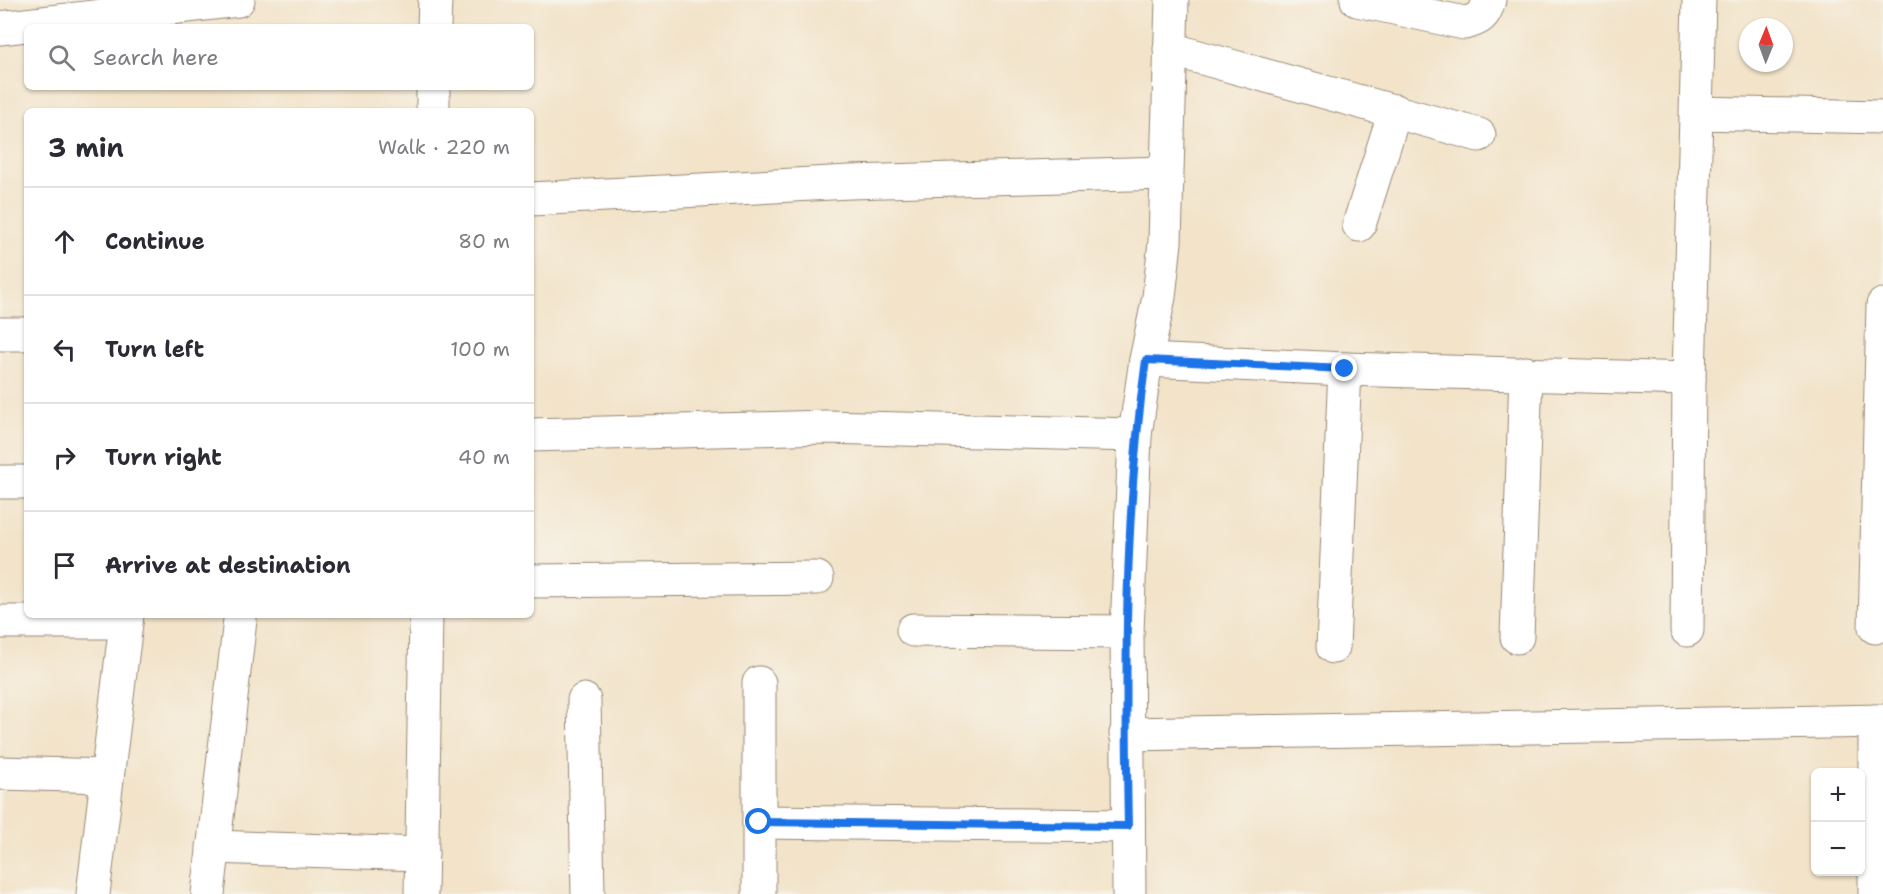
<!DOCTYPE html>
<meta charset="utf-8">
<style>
:root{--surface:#fff;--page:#f2f2f3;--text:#2b2b33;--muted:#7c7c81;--line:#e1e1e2}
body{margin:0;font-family:"Shantell Sans",sans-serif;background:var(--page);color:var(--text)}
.controls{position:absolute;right:18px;bottom:18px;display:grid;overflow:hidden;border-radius:9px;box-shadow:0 2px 4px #0004}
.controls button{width:54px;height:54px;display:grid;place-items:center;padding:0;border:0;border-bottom:2px solid var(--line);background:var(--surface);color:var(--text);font:30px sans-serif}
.compass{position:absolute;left:1739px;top:18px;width:54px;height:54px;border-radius:50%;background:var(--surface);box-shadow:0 2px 4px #0004;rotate:1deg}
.stop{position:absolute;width:18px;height:18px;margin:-14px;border:4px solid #1a73e8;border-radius:50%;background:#fff}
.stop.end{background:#1a73e8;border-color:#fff;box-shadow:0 2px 6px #0008}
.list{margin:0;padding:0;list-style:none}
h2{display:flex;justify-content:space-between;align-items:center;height:78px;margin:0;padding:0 24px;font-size:26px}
h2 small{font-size:20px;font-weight:400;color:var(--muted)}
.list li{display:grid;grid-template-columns:39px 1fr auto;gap:18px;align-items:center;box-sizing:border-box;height:108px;padding:0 24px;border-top:2px solid var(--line)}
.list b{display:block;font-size:22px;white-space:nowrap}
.list em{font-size:20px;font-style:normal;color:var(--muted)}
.icon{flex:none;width:33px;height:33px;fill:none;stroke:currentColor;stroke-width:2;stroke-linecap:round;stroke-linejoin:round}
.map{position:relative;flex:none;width:1883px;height:894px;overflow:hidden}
.search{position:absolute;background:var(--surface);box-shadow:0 2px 4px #0004;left:24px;top:24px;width:510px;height:66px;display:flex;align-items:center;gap:15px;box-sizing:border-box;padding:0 21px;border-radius:9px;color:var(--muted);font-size:22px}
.panel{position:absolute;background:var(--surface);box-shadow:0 2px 4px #0004;left:24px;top:108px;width:510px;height:510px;border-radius:9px}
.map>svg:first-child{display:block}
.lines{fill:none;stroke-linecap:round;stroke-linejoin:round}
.minor-casing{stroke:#968674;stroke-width:35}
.minor{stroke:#fff;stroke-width:33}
.route{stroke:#1a73e8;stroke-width:8}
</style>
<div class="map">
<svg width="1883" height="894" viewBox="0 0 1883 894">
<rect width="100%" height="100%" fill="#f7f3e8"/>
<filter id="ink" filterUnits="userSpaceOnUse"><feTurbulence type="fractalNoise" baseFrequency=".0167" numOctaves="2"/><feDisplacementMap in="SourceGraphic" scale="12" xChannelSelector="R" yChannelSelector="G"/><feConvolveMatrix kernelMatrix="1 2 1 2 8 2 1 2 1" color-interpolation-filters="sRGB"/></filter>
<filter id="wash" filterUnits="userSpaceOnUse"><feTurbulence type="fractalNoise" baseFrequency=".008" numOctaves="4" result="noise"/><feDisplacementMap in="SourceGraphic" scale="24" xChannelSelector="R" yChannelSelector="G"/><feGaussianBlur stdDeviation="1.35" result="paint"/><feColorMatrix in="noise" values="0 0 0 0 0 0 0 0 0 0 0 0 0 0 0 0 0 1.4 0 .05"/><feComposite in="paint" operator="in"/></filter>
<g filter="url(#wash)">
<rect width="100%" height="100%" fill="#f2e3c9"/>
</g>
<g filter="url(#ink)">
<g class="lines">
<!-- minor casing -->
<g class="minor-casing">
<g id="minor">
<path d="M1357 0 1464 23C1479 20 1485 16 1489 0"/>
<polyline points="434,27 435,0"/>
<polyline points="0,28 238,0"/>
<polyline points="1170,49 1479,135"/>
<polyline points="433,111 433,87"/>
<polyline points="1697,113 1883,117"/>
<polyline points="531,199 850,182 1165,173"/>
<polyline points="1359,225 1395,111"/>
<polyline points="0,334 27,334"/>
<polyline points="1146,360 1345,369 1689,379"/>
<polyline points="531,435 826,427 1135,435"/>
<polyline points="0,482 27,482"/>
<polyline points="531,581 817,578"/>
<polyline points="0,622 126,622"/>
<polyline points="1875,627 1883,305"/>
<polyline points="913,630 1127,632"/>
<polyline points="1687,630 1689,379 1699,0"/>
<polyline points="1517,637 1526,373"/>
<polyline points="1333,647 1345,369"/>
<polyline points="584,700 588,894"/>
<polyline points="1126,734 1883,721"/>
<polyline points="0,773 107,776"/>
<polyline points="759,822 1128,826"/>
<polyline points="213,847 422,854"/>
<polyline points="93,894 127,615"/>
<polyline points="208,894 240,620"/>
<polyline points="421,894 426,615"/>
<polyline points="759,894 759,683"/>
<polyline points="1129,894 1127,632 1135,435 1146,360 1159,297 1165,242 1172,0"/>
<polyline points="1875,894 1875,721"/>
</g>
</g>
<!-- minor -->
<use href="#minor" class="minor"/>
</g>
</g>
<g class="lines" filter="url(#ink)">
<!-- route -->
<path class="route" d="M759 822 1128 826C1125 671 1124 514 1146 360L1345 369"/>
</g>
</svg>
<div class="controls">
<button>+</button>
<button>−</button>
</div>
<svg class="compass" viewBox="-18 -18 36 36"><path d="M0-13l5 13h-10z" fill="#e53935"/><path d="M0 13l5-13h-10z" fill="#7c7c81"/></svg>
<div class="stop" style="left:759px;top:822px"></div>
<div class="stop end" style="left:1345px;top:369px"></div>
<div class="search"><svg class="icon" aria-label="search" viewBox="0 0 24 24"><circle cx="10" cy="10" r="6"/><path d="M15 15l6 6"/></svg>Search here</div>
<section class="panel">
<h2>3 min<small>Walk · 220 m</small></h2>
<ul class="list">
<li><svg class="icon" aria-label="ahead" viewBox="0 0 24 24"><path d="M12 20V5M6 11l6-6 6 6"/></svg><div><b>Continue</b></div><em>80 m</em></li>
<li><svg class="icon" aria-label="left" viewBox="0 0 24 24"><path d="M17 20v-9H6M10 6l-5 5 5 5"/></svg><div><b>Turn left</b></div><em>100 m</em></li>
<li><svg class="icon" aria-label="right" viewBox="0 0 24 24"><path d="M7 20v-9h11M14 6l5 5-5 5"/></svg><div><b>Turn right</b></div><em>40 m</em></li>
<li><svg class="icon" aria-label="arrive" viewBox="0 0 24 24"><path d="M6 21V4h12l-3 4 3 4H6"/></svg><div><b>Arrive at destination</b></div></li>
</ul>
</section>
</div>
